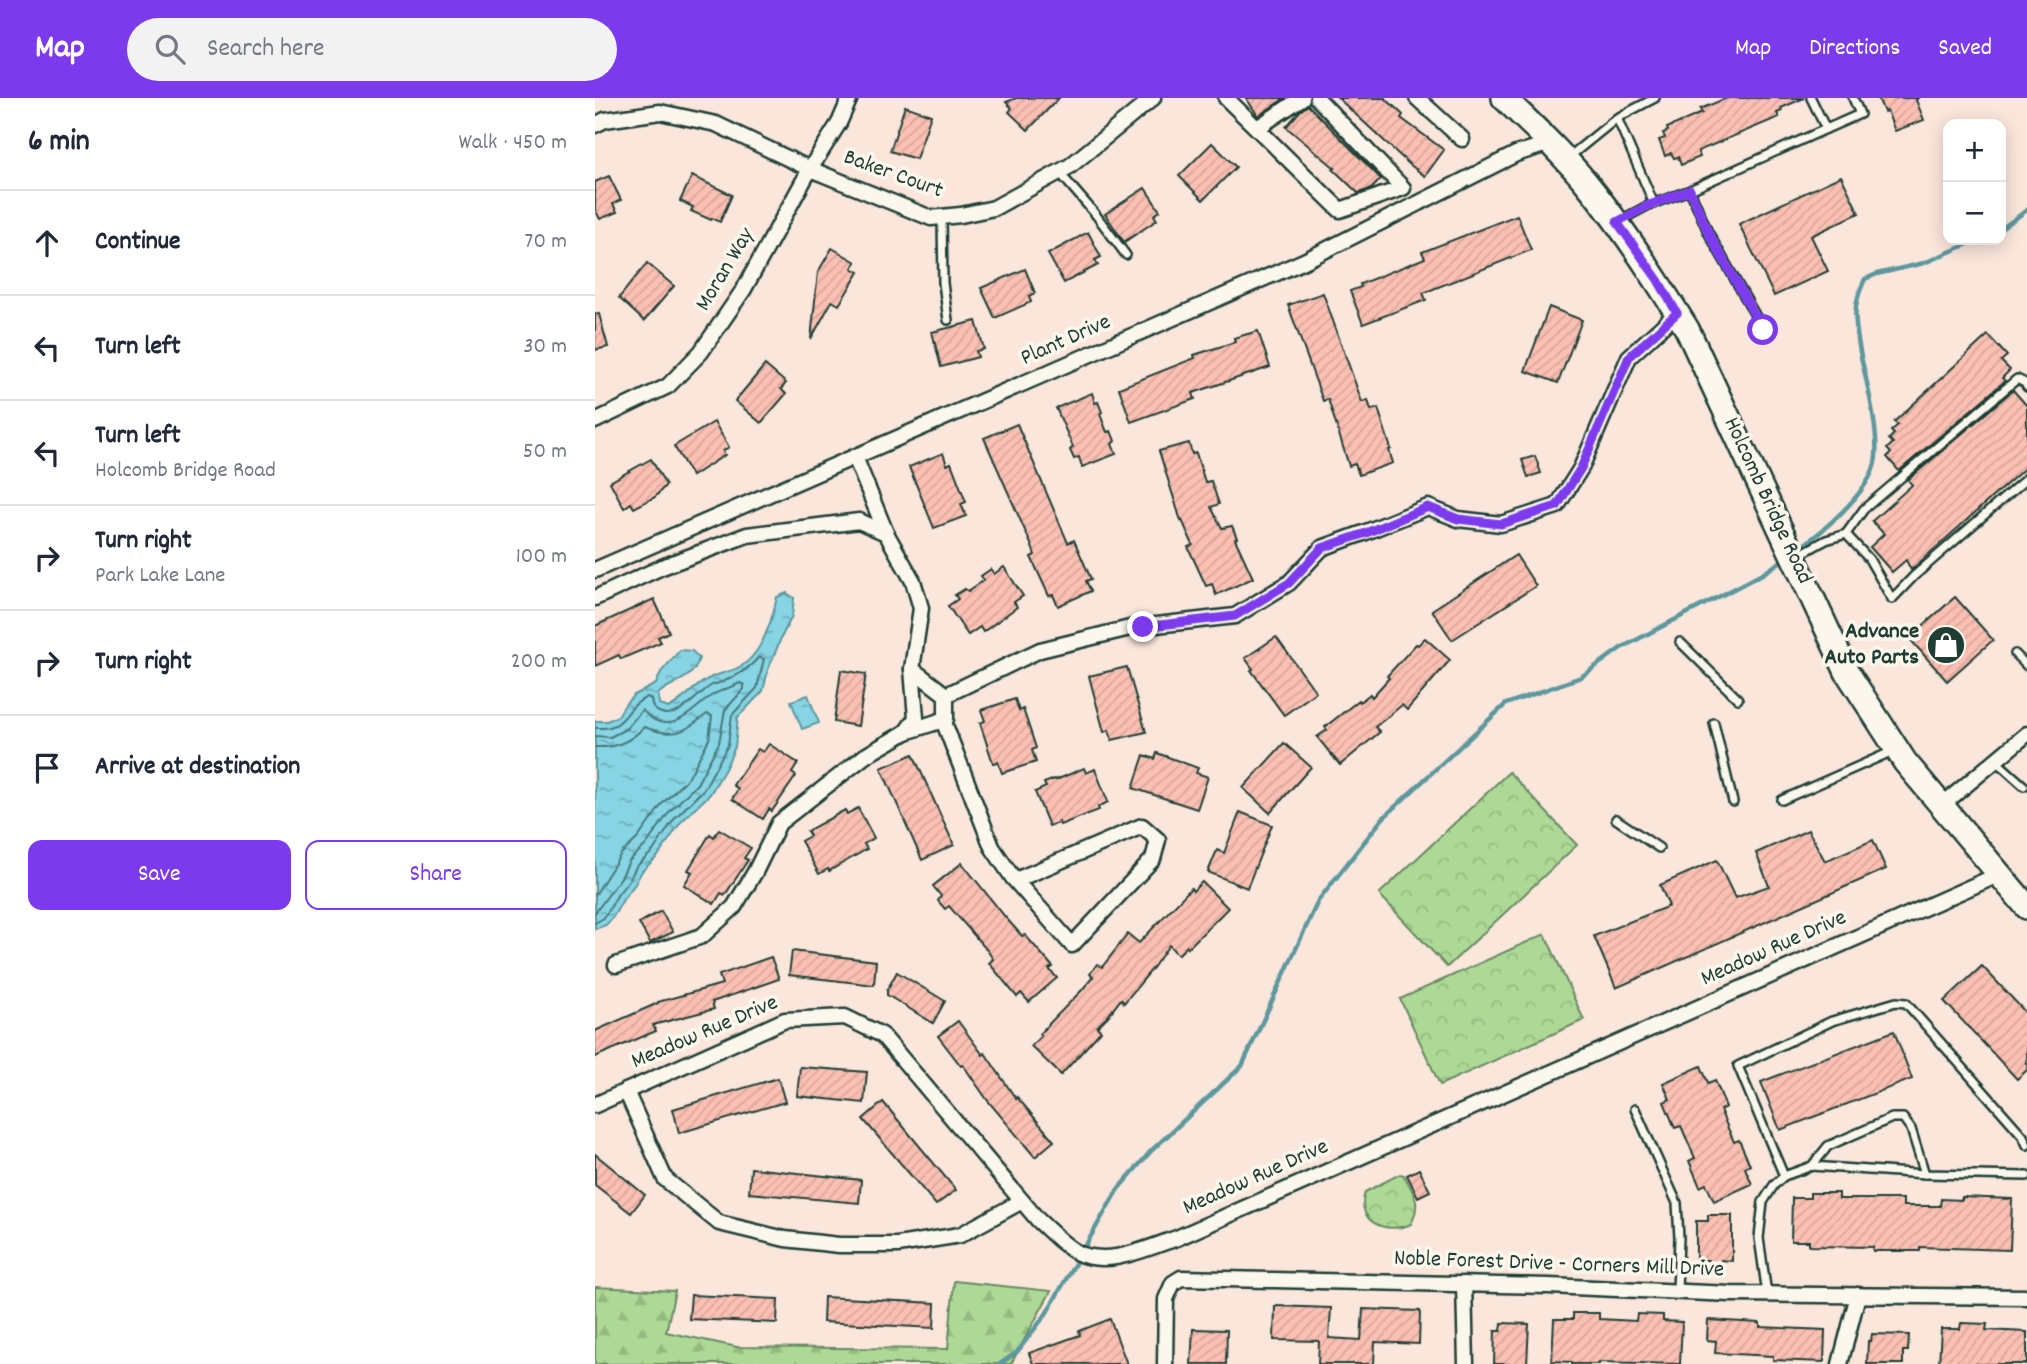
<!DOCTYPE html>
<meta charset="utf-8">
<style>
:root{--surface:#fff;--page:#f2f2f3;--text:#1f2937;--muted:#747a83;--line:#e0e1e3;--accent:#7c3aed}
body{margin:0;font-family:Dekko,sans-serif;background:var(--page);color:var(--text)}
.controls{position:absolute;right:21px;top:21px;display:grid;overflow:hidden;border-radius:14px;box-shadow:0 4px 18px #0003}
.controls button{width:63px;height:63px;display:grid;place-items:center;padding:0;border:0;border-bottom:2px solid var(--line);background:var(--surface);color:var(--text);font:35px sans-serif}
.stop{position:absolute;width:21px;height:21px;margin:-16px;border:5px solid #7c3aed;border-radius:50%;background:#fff}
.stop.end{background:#7c3aed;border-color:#fff;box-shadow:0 2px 7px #0008}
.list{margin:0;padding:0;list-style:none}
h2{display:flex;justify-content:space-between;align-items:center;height:91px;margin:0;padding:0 28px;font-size:30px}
h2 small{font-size:23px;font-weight:400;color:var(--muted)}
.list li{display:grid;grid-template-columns:46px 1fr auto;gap:21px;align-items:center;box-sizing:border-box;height:105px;padding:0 28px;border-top:2px solid var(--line)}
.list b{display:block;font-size:26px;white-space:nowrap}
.list p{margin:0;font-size:23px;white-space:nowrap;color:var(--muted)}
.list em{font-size:23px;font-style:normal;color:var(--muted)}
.actions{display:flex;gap:14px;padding:21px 28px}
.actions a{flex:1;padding:16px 0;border:2px solid var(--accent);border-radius:14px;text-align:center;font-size:24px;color:var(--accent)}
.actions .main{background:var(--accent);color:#fff}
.icon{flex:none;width:38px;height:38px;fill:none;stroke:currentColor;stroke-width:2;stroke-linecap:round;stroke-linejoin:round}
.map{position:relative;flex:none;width:1432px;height:1266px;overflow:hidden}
header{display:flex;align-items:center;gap:42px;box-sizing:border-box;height:98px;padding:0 35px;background:var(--accent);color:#fff}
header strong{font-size:33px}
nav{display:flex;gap:38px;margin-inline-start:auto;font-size:24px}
.search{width:490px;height:63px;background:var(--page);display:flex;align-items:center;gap:18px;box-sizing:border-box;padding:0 24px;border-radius:38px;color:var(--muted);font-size:26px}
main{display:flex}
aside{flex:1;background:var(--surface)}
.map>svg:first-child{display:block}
.forest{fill:url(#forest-firs);stroke:#668a64;stroke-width:2}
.park{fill:url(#park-crowns);stroke:#668a64;stroke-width:2}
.water{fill:url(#water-ripples);stroke:#5d989e;stroke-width:2}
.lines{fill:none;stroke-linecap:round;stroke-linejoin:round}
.shore{stroke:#48797a;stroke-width:2}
.stream{stroke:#5d989e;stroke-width:4.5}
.building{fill:url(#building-hatch);stroke:#1f3d34;stroke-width:2}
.lane-casing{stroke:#1f3d34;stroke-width:12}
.street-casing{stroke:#1f3d34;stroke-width:19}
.primary-casing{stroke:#1f3d34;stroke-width:28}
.lane{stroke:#fbf7ec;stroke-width:7}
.street{stroke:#fbf7ec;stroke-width:14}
.primary{stroke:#fbf7ec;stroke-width:23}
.route{stroke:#7c3aed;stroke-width:9}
.labels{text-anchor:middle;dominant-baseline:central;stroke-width:7;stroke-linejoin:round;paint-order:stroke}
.street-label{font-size:23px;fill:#1f3d34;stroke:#fbf7ec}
.poi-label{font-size:23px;font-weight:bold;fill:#1f3d34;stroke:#fbf7ec;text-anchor:end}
</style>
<header>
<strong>Map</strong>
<div class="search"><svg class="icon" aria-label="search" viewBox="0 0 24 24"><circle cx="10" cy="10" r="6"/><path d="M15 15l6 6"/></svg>Search here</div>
<nav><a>Map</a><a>Directions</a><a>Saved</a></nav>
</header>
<main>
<aside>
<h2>6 min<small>Walk · 450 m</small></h2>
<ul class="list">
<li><svg class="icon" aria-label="ahead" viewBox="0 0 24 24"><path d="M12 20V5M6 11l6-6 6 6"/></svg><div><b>Continue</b></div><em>70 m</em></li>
<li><svg class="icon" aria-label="left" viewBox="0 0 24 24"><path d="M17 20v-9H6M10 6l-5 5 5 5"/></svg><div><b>Turn left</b></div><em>30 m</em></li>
<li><svg class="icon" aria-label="left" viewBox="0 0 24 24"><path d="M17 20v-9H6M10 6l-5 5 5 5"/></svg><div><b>Turn left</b><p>Holcomb Bridge Road</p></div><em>50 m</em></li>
<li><svg class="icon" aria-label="right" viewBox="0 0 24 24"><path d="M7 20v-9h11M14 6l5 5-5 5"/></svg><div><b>Turn right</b><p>Park Lake Lane</p></div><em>100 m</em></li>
<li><svg class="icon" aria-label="right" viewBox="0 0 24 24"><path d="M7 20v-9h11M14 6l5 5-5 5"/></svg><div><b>Turn right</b></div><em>200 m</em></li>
<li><svg class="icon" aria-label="arrive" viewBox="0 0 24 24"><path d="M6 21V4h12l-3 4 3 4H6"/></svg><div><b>Arrive at destination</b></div></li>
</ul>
<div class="actions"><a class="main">Save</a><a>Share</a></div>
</aside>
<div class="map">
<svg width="1432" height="1266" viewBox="0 0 1432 1266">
<defs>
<pattern id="forest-firs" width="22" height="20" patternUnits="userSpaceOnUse" patternTransform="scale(1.75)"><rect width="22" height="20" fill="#aed895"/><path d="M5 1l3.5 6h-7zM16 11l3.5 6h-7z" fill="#95ba81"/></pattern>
<pattern id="park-crowns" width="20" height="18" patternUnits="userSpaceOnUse" patternTransform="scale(1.75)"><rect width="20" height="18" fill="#aed895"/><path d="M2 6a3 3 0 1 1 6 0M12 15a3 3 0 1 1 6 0" fill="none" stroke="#95ba81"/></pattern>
<pattern id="water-ripples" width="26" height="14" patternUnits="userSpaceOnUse" patternTransform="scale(1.75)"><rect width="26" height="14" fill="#86d4e4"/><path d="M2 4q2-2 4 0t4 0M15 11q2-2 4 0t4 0" fill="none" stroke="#6dadba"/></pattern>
<pattern id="building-hatch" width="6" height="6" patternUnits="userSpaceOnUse" patternTransform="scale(1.75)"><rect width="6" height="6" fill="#fbc0b3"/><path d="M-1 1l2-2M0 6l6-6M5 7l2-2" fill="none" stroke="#d7a69b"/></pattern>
</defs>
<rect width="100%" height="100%" fill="#fbe6db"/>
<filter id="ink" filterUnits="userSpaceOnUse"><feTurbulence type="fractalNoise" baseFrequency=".0143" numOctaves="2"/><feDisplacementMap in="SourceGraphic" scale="14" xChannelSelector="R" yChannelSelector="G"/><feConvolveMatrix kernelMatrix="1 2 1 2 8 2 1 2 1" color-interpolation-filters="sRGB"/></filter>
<g filter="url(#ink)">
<!-- forest -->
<polygon class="forest" points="359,1183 456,1193 416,1266 0,1266 0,1189 80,1193 71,1234 142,1249 353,1251"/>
<!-- park -->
<g class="park">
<polygon points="914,674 982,747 852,869 784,796"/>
<polygon points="950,836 989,922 845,987 805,901"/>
<path d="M805 1076 809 1077C819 1096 827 1104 816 1126 791 1137 760 1124 770 1094Z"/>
</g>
<!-- water -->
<g class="water">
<path d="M192 495 199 500 197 518 186 540 173 572 168 593 143 619 140 649 130 671 115 696 86 724 63 758 47 773 40 786 29 800 18 819 11 827 0 831V623H12L23 618 31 605 39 597 61 586 66 574 85 552 97 553 104 560C98 584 79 581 63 596L64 606 73 610C88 603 98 589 113 581 123 575 138 574 148 567 168 553 177 522 182 499Z"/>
<polygon points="213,597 224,625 207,631 196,603"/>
</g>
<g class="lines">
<!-- shore -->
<g class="shore">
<path d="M0 630C34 632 27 610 52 599L56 601C57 607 57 611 64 614 84 624 101 596 117 587 117 587 127 584 127 584 143 578 154 571 164 559L169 561 162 590 137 617 133 647 109 691 80 720 58 753 41 769 34 782 23 796 12 815 7 821 0 825"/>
<path d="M0 638 15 639 31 631 47 612C50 614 52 617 55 619 80 638 100 608 119 596 127 592 137 589 145 585L149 587V591L130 612 124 645 102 686 75 713 51 747 34 763 27 778 0 815"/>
<path d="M0 649C21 650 35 644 49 629 80 640 86 636 112 616L117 618 114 641 94 679 67 706 43 740 26 756 0 797"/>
</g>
<!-- stream -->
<g class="stream">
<polyline points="1406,131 1432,112"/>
<path d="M1202 452C1227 434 1273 396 1280 365 1286 339 1271 282 1265 254 1260 223 1256 210 1270 181L1282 176 1329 165 1382 142"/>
<polyline points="405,1266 422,1254 451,1216 523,1091 556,1053 647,968 723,803 788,720 911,606 986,579 1026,550 1169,475 1192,459"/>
</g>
</g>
<!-- building -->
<g class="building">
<polygon points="421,0 464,0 433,32 414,14 417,10 411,4"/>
<polygon points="651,0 690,0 663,18"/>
<polygon points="743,0 790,0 808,17 806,20 849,52 830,78 814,66"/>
<polygon points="1132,0 1209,0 1186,10 1187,13 1182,15 1184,19 1103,53 1105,59 1086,67 1083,59 1079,60 1076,55 1070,58 1064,42 1070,40 1068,35 1073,33 1072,30 1107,15 1105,11"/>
<polygon points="1283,0 1323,0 1321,2 1329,22 1300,33 1292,13 1289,14"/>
<polygon points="713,7 786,81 776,91 763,95 738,71 740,70 691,29 705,13"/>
<polygon points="310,8 336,17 321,61 295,53"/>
<polygon points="617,45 641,69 608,102 584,78"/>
<polygon points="14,78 26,102 18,106 22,114 5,121 0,111 0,84"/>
<polygon points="97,78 137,97 125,124 117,120 116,122 96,113 98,109 85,103"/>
<polygon points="1246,78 1264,115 1216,138 1233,173 1179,198 1144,126"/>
<polygon points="550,90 565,113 559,117 562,122 529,144 510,116"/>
<polygon points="922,117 936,152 828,195 831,202 768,226 755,193 766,189 765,186 830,160 827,154"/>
<polygon points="493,134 506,159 500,162 503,167 469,185 453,156"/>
<polygon points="237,150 261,164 257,170 264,174 244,207 237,203 216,241 223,174"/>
<polygon points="52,165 79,188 49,223 24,200"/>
<polygon points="430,171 440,195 434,198 436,204 400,220 386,190"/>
<polygon points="728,195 767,304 773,302 776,312 783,310 796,351 794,352 798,365 764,377 760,366 754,368 733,301 728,303 693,207"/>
<polygon points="954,209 987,222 963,285 930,273"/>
<polygon points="0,216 4,216 13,249 0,252"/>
<polygon points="381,223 389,251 381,253 383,259 346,269 337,234"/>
<polygon points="663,233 675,269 598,295 600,301 536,324 524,290 600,260 599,257 640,244 639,240"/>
<polygon points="1393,237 1412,258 1406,263 1415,272 1407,280 1410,283 1304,373 1292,359 1296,355 1292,351 1298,345 1294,341 1299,336 1296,333 1303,327 1299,324"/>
<polygon points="170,267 191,285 186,291 191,296 166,325 140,303"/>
<polygon points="1418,292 1432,308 1432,368 1316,472 1311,462 1297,474 1275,449 1289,436 1277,423 1317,387 1313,382"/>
<polygon points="497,295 500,305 503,304 507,314 505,316 512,334 516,333 520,343 517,346 521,356 487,369 484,359 479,361 475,352 478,349 461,310"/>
<polygon points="119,324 134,349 128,353 130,357 97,378 79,348"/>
<polygon points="422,326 473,445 479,442 496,481 491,483 496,493 463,508 458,497 454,498 436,459 440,457 436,446 389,340"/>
<polygon points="594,345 597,356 601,355 610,384 616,383 624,406 616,409 627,430 637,428 642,440 640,441 658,480 621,497 617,486 611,488 593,449 598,447 587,422 586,423 564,353"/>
<polygon points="348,355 352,367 356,365 371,404 366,406 371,418 339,430 314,369"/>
<polygon points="940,358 946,375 933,379 927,362"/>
<polygon points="56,361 71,387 60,399 39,410 36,405 29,410 15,384"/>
<polygon points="921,457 941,488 857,542 837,512"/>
<polygon points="409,469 428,498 419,504 422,509 388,534 385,529 373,537 353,508 363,501 360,497 370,491 373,493 389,482 386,478 396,471 399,476"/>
<polygon points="1360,499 1398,542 1352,583 1314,540"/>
<polygon points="59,501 74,534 63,539 66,544 26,561 24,557 0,568 0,528"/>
<polygon points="681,539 721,594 689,617 656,572 658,571 650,560"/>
<polygon points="830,540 855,562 812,612 807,607 780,629 785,634 745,667 722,639 732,632 730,629 764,602 765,604 775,596 777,599 794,580 792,578 821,546 823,547"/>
<polygon points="532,569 551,634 517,642 514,632 509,634 494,578"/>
<polygon points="246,572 271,576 263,628 239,624"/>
<polygon points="420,601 424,613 428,611 441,650 437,652 441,664 407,675 403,664 398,665 385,625 390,623 386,612"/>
<polygon points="689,645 716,669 675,715 648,690"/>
<polygon points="174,646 203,665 197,675 201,678 177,713 174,711 168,721 137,701 143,691 138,687 163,651 168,654"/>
<polygon points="562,655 603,670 601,675 613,679 602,711 538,690 549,657 560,661"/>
<polygon points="318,656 359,747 327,762 286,670"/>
<polygon points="489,670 491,675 500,671 513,704 503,709 504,712 465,727 464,724 454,728 440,694 451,689 449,685 460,681 461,682"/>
<polygon points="263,710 279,740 269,746 272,751 234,773 233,771 224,776 206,743 215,738 212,733 250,712 252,716"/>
<polygon points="645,714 677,727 652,790 613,774 622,752 629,755"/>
<polygon points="124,731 156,750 149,760 153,762 130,797 126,795 119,806 89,787 97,774 93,772 115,736 119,739"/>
<polygon points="1213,732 1230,763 1278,742 1291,771 1021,890 999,838 1074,808 1065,787 1122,762 1140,800 1174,788 1161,755"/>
<polygon points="367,765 411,820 427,838 430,837 458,869 454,871 462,880 434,904 426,895 422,899 394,865 398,861 392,852 354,808 350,811 343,803 346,798 338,788"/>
<polygon points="607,784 633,810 593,850 592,848 583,857 574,847 558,870 529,905 526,901 513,918 502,929 506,933 466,977 436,948 446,938 444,936 487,892 498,879 495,876 502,866 507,869 533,836 544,845 596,790 598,793"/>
<polygon points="66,813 78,834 55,845 44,825"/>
<polygon points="197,853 281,863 279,887 194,877"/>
<polygon points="176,859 184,881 117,904 119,911 58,927 61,933 0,959 0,933 63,905 63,904 127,886 124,877"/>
<polygon points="1387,868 1432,916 1432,972 1422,981 1349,903"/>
<polygon points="302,874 350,903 338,925 292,897 292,892"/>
<polygon points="363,923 388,957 390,955 421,1001 422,999 459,1043 440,1059 393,1003 368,967 366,968 343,938"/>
<polygon points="1299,933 1317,981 1185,1032 1166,984"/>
<polygon points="1106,968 1113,985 1120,982 1131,1009 1125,1012 1139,1044 1144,1042 1155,1067 1150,1070 1157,1086 1119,1103 1111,1086 1105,1089 1094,1063 1100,1060 1086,1028 1080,1030 1069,1004 1075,1001 1068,985"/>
<polygon points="205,969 272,974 269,1005 202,998"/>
<polygon points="183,980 190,1004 84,1035 78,1011"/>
<polygon points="288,1004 361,1092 341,1107 268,1021"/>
<polygon points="0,1056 50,1097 36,1115 0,1087"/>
<polygon points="156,1070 266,1082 264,1105 154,1095"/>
<polygon points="824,1071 835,1093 823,1099 812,1077"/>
<polygon points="1215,1095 1244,1095 1244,1101 1308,1101 1308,1108 1345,1108 1346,1101 1367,1102 1367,1099 1417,1101 1415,1152 1325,1149 1325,1153 1278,1153 1278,1149 1214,1148 1214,1143 1196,1143 1197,1100 1215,1100"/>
<polygon points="1113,1117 1137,1117 1137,1163 1126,1162 1126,1166 1113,1166 1113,1162 1101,1162 1101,1123 1113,1123"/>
<polygon points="96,1197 183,1201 182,1225 94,1221"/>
<polygon points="229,1199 340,1205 339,1230 228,1224"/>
<polygon points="680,1208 736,1210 734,1240 766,1242 768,1211 825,1213 824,1246 780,1244 779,1266 723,1266 724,1243 679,1242"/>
<polygon points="978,1215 1004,1215 1004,1221 1041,1223 1042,1216 1068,1217 1068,1223 1087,1224 1085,1266 1004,1264 1004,1266 977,1266 977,1264 957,1263 959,1221 978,1221"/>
<polygon points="515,1221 532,1266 438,1266 434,1255 485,1237 484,1233"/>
<polygon points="1113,1222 1165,1225 1165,1229 1230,1232 1229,1264 1178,1262 1178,1258 1120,1255 1121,1243 1112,1242"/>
<polygon points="907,1225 934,1226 932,1266 899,1266 900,1233 906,1233"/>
<polygon points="1366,1225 1392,1226 1391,1232 1432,1234 1432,1266 1344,1266 1346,1231 1365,1231"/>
<polygon points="598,1231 632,1232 631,1266 596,1266"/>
<polygon points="1277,1236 1314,1237 1313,1253 1308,1253 1308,1266 1272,1266 1273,1243 1276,1243"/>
</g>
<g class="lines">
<!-- lane casing -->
<g class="lane-casing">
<g id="lane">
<polyline points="1022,20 1059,106"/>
<polyline points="1231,31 1265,16 1258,0"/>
<polyline points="974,59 1022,20 1060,0"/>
<polyline points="464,74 501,117 531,157"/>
<polyline points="1095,92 1113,134 1168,231"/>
<polyline points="347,120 348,185 353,222"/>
<polyline points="1024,123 1052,108 1095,92 1231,31 1216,0"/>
<polyline points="1251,436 1269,411 1422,281 1430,285 1432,289"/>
<polyline points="1202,458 1231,442 1251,436 1274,461 1297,501 1319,478 1432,380"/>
<polyline points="1085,544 1143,601"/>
<polyline points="1420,556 1432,568"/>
<polyline points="1119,625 1138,704"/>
<polyline points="1401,663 1429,688"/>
<polyline points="1187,702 1298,653"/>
<polyline points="1021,721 1064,750"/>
<polyline points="1040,1011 1082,1105 1084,1140 1082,1193"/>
<polyline points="1217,1068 1233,1048 1297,1020 1308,1020 1316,1031 1330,1076"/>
<polyline points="1189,1078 1143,968 1237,923 1301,904 1311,905 1428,1038 1432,1047"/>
<polyline points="1172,1196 1164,1140 1168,1104 1179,1087 1189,1078 1217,1068 1330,1076 1432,1078"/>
</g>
</g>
<!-- street casing -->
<g class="street-casing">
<g id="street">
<polyline points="631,0 745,112 808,90 722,0"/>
<polyline points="822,0 867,41"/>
<polyline points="0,27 10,22 65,14 121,26 215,71 336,120 366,117 399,110 475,68 558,0"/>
<polyline points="662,30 707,0"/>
<polyline points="0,323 73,288 106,254 149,191 215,71 244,25 255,0"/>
<polyline points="0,472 709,163 921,56 955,45"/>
<polyline points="0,500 67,469 152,437 264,423 291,435"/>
<polyline points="351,597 445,552 535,530 640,518 694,485 727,450 771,434 833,409 863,421 906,426 962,408 986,370 1034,259 1082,215"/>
<polyline points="348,622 397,749 418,780 477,847 558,761 563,742 547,728 421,782"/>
<polyline points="311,634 351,621 351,597 317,571"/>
<polyline points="1346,708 1432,636"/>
<polyline points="21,867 107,838 139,809 160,774 184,725 270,658 311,634 321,620 317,571 326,510 318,483 291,435 260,359"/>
<polyline points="31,993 70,1081 124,1125 190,1141 244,1147 303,1147 365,1137 427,1103"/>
<path d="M0 1007 190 922 250 919 287 937 443 1122C455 1133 467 1146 481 1154 512 1170 552 1150 582 1140L1403 777"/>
<polyline points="869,1186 871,1266"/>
<polyline points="570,1266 571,1201 578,1185 586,1180 954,1188 1136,1196 1432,1199"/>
<polyline points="1245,1266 1263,1197"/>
</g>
</g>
<!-- primary casing -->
<g class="primary-casing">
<path id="primary" d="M909 0C940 30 972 60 998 93 1033 137 1063 184 1092 231L1252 574 1310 664 1432 809"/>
</g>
<!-- lane -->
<use href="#lane" class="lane"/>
<!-- street -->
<use href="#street" class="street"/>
<!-- primary -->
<use href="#primary" class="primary"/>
</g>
</g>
<g class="lines" filter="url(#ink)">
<!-- route -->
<polyline class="route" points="548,529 640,518 694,485 727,450 771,435 833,409 863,421 906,426 962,408 986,370 1034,259 1082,215 1063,182 1022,124 1052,108 1095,92 1113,134 1168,232"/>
</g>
<!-- icons -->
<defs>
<g id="shop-disc" transform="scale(2.0125)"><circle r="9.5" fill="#1f3d34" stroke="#fbf7ec"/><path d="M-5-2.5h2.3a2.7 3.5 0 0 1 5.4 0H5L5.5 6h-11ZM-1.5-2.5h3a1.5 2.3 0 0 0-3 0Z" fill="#fff"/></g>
</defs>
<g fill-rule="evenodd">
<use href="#shop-disc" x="1351" y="547"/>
</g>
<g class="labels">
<!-- street labels -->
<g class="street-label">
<text transform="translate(298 77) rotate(20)">Baker Court</text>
<text transform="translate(131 172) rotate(-59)">Moran Way</text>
<text transform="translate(471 243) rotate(-24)">Plant Drive</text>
<text transform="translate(1172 403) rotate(65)">Holcomb Bridge Road</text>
<text transform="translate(1179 851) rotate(-24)">Meadow Rue Drive</text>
<text transform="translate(110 935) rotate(-23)">Meadow Rue Drive</text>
<text transform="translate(661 1080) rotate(-24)">Meadow Rue Drive</text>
<text transform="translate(964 1167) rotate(2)">Noble Forest Drive - Corners Mill Drive</text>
</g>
<!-- poi labels -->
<g class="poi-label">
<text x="1324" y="534">Advance<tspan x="1324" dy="26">Auto Parts</tspan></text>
</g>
</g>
</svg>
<div class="controls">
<button>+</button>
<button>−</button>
</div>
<div class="stop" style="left:1168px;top:232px"></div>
<div class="stop end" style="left:548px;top:529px"></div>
</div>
</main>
